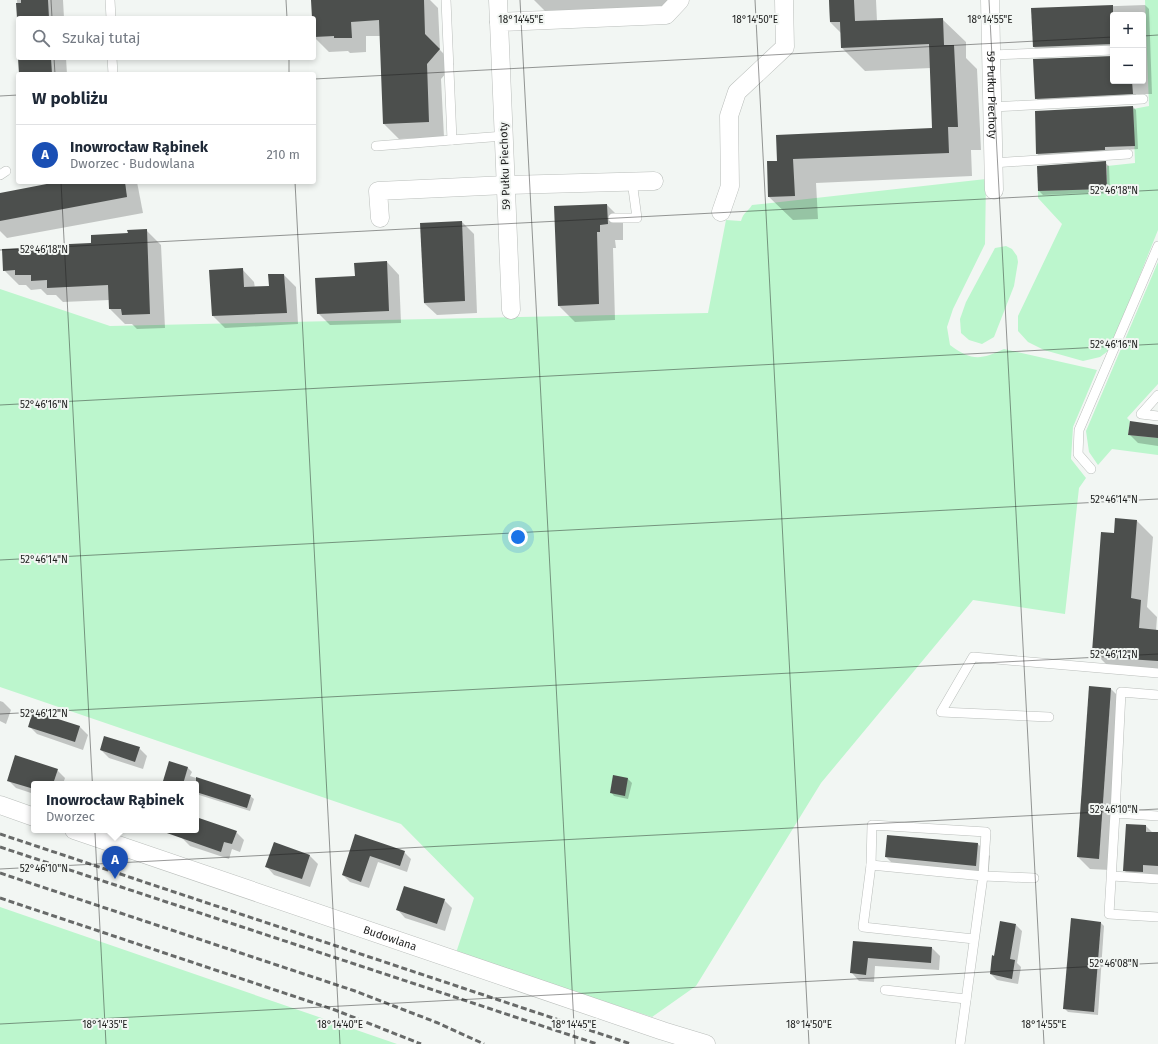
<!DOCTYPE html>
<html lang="pl">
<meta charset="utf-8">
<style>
:root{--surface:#fff;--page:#f6f6f7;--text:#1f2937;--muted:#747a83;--line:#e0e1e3;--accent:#0f766e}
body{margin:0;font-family:"Fira Sans",sans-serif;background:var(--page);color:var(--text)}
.controls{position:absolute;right:12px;top:12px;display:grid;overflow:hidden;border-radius:4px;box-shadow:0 2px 6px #0003}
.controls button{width:36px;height:36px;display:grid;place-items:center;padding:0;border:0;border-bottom:1px solid var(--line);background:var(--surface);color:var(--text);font:20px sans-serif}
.you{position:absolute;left:518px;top:537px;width:14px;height:14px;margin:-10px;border:3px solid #fff;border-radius:50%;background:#1a73e8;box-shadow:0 0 0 6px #1a73e833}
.badge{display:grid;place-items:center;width:26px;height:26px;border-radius:50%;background:var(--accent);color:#fff;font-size:13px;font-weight:700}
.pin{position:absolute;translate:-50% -33px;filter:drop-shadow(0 1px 2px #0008)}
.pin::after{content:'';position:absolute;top:21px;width:14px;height:12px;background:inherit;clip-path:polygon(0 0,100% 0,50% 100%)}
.popup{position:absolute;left:31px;top:781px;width:168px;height:52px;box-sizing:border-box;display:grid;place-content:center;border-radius:4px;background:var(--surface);filter:drop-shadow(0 1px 3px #0005);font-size:13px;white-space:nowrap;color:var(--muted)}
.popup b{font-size:15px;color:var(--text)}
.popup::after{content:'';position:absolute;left:50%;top:100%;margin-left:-8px;border:8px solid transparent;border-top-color:var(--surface)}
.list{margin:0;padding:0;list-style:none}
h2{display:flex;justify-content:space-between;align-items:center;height:52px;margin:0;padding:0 16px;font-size:17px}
h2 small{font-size:13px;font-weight:400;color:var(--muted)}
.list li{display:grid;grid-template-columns:26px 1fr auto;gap:12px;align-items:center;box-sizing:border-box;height:60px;padding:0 16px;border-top:1px solid var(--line)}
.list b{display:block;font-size:15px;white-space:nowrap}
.list p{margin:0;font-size:13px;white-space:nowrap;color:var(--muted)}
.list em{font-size:13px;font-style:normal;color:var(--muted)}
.icon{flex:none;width:22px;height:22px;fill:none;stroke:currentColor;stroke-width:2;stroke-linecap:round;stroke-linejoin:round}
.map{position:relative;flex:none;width:1158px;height:1044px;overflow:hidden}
.search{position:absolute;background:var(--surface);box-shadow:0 2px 6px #0003;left:16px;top:16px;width:300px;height:44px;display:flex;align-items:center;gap:10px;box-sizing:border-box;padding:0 14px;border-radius:4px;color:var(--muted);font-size:15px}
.panel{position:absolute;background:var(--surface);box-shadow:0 2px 6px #0003;left:16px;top:72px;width:300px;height:112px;border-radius:4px}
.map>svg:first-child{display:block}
.green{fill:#bcf6cd}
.shadow{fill:#0003}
.building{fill:#4c4f4d}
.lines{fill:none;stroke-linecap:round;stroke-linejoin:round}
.lane-casing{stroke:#babebb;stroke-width:10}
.street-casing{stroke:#babebb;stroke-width:19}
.lane{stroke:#fff;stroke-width:9}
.street{stroke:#fff;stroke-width:18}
.rail{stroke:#686a69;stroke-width:3;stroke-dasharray:6 3;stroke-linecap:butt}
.ticks{fill:none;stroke:#1c1d1c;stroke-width:1;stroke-opacity:0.45}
.labels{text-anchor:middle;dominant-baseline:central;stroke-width:4;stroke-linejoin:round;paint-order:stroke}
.street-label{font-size:11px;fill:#1c1d1c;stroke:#f2f6f3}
.ticks-label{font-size:10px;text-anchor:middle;fill:#1c1d1c;stroke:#f2f6f3;stroke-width:4;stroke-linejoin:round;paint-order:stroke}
</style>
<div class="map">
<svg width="1158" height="1044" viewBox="0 0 1158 1044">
<rect width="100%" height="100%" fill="#f2f6f3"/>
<!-- green -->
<g class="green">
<polygon points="1145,0 1158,0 1158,230 1120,325 1108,351 1100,357 1083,361 1044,350 1028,342 1018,331 1018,316 1062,224 1038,198 1038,191 1107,189 1107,166 1135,163 1133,109 1149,106"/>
<path d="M986 179 985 244 953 309 947 327 950 345C971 361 981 360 1004 349L1097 370 1073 427 1071 459 1086 478 1079 488 1065 614 973 600 821 783 696 986 652 1017 456 953 474 898 401 824 0 687V289L110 326 708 313 726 220 741 221C744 211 748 212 752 205Z"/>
<polygon points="1006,246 1012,249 1017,256 1018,262 1014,286 994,337 982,344 969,340 961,333 960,319 966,302 995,248"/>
<polygon points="1158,262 1158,384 1127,418 1130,421 1128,435 1158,438 1158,455 1112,449 1098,465 1089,452 1086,431"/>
<polygon points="0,907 397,1044 0,1044"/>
</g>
<!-- shadow -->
<g class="shadow">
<polygon points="17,0 63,0 64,18 18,18 18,23"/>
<polygon points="312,0 430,0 438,8 440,50 454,64 441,79 444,137 399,139 384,124 381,36 366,36 366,52 350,53 348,51 329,52 314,37"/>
<polygon points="534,0 667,0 668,13 552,18"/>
<polygon points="829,0 876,0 877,21 942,19 966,42 966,58 977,69 981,150 971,150 972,176 816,183 818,219 793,220 769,197 779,162 933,129 931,68 865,71 842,48 841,33 830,22"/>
<polygon points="1145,5 1149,9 1152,94 1136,94 1136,97 1039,102 1036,98 1113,57 1113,81 1143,81 1143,15 1113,15 1113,47 1037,51 1034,47 1032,9"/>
<polygon points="20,58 66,58 67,74 26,74"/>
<polygon points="1133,107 1136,110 1138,149 1108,151 1109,153 1041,157 1037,154"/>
<polygon points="1105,163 1109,166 1110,192 1043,195 1039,191 1038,167"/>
<polygon points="62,182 137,182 143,213 7,238 0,231 0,194"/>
<polygon points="607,205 623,221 623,240 615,240 616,248 613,248 615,320 575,322 559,306"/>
<polygon points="462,222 474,234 477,313 437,315 424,303"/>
<polygon points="146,230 161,245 165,328 137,329 132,324 125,324 110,309 109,300 63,302 56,295 47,295 41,289 31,290 26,285 19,285 4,270 92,244"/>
<polygon points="387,262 399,275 401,323 330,325 318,313"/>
<polygon points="242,269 254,282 255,288 270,287 270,275 284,275 296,287 298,324 225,328 213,316"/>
<polygon points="1158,426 1158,446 1138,443 1129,434"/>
<polygon points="1137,521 1153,537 1147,607 1157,617 1156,631 1158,631 1158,675 1109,667 1093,651 1115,534"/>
<polygon points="1111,689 1123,701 1110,870 1090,869 1078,857"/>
<polygon points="0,701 3,702 11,710 6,724 0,721"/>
<polygon points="34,712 80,727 88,735 83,750 37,734 29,726"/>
<polygon points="139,748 147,756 143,769 109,758 101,750"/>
<polygon points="170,762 188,768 192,772 190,776 250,796 254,799 250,811 196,794 196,784 167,784 164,781"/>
<polygon points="57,770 65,778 63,784 34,784 34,794 16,788 8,780"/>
<polygon points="614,776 628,779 632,783 628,799 614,796 611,792"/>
<polygon points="196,819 236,832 244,840 240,852 232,849 229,859 190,846 182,838 185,830 196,830"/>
<polygon points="1146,826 1153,833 1158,833 1158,876 1135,882 1124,870"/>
<polygon points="356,836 404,852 411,859 407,872 378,862 369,888 350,882 343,875"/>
<polygon points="888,836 978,844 990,856 988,877 898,869 886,857"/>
<polygon points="274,844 310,856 318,864 310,887 274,875 267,867"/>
<polygon points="444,900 452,908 445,931 405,918 398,910"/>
<polygon points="1101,923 1104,926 1098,1015 1068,1012 1064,1008"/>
<polygon points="1016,925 1022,931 1017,963 1021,967 1018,984 997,980 991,974 995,957"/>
<polygon points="854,942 932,948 940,956 939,970 875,966 874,982 859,981 852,973"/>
</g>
<!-- building -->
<g class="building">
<polygon points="21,0 48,0 49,18 17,18 16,3 21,3"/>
<polygon points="311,0 424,0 425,34 440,49 427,64 429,122 383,124 379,20 351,22 352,38 334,38 334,36 314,37 314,18 312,18"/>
<polygon points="829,0 854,0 855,21 943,18 944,45 954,45 958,127 948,127 949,153 793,159 795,196 768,197 767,161 777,161 776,135 932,128 929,44 841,48 840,22 830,22"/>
<polygon points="1113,5 1113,44 1033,47 1031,8"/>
<polygon points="1113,56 1113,81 1132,81 1133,94 1035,99 1033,59"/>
<polygon points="18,58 51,58 52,74 19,74"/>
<polygon points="1133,106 1135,146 1105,147 1105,150 1036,154 1035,111"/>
<polygon points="1106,161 1107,189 1038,191 1037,166"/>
<polygon points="57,182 125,182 127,197 0,221 0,193"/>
<polygon points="607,204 608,224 600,225 600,232 597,232 599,304 558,306 554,206"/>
<polygon points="462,221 465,301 424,303 420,223"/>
<polygon points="147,229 150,314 122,315 121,309 109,309 108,285 47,288 47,280 31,281 31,275 15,275 15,270 3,271 2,249 48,247 48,245 91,243 91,235 128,233 127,230"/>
<polygon points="387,261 389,311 317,314 315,278 355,276 354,263"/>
<polygon points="243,268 244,287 269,286 268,274 284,274 287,313 212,316 209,270"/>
<polygon points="1130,421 1158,425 1158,438 1128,435"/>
<polygon points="1115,518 1137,520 1131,598 1141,600 1139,628 1158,630 1158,661 1112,658 1113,653 1092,652 1101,532 1114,533"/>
<polygon points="1089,686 1111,688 1099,859 1077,857"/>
<polygon points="33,711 80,726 75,742 28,727"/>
<polygon points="104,736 140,747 135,762 100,750"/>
<polygon points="15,755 58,769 53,784 34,784 34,789 7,781"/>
<polygon points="169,761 188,767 183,784 172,784 163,781"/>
<polygon points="613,775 628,778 625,796 610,793"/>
<polygon points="196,777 251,795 247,808 196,792"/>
<polygon points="196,817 237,831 232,844 224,842 221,852 164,832 164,830 196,830"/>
<polygon points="1126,824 1146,825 1146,832 1158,832 1158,866 1143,865 1143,872 1123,871"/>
<polygon points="355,834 405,851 400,866 370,856 361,882 342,875"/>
<polygon points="887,835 978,843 976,866 885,857"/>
<polygon points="274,842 310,855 302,879 265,867"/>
<polygon points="404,886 445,899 437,924 396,910"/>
<polygon points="1071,918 1101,922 1094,1012 1063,1009"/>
<polygon points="1000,921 1016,924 1010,959 1015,960 1012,979 990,974 992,955 994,956"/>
<polygon points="853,941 932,947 931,963 868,958 866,975 850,973"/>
</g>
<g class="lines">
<!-- lane casing -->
<g class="lane-casing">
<g id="lane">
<polyline points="110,0 111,18"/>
<polyline points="446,0 452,140 504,136"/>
<polyline points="991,55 1113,50"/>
<polyline points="112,58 113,74"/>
<polyline points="992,107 1143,99"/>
<polyline points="376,146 452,140"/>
<polyline points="993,163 1128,154"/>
<polyline points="0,175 6,171"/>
<polyline points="613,218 637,218 632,181"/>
<polyline points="1158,395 1141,414 1158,416"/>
<polyline points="1091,469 1078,454 1079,430 1158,246"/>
<polyline points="1049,717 941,712 973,657 1158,673"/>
<polyline points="1115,813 1121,692 1158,695"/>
<polyline points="1158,816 1115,813 1109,914 1158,917"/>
<polyline points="871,865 872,825 986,832 983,876 1034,878"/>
<polyline points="1112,876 1158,879"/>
<polyline points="885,990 966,999"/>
<polyline points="960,1044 983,876 871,865 863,927 974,939"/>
</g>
</g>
<!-- street casing -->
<g class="street-casing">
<g id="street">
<polyline points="498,0 499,22"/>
<path id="s1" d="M990 0 994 190"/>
<polyline points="721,212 730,186 729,116 737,92 785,47 784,0"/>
<polyline points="380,218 378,191 506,185 654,181"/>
<polyline points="511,310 499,22 666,15 680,0"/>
<polyline points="0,805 34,817"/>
<path id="s2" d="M74 830 663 1031 706 1044"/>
</g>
</g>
<!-- lane -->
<use href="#lane" class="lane"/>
<!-- street -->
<use href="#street" class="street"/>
<!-- rail -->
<g class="rail">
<polyline points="0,834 631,1044"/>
<polyline points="0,847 597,1044"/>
<polyline points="0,873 355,991 438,1023 484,1044"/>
<polyline points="0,898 335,1010 421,1044"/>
</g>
</g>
<!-- ticks -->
<path class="ticks" d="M51 0 52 18M286 0 287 18M520 0 575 1044M755 0 809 1044M989 0 1044 1044M1143 36 1158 35M54 58 55 74M289 58V74M314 79 1113 37M0 96 18 95M61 182 106 1044M295 182 340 1044M0 250 1158 190M0 405 1158 344M0 560 1158 499M0 714 1158 654M0 869 1158 809M0 1024 1158 963"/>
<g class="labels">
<!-- street labels -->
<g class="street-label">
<text stroke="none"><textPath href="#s1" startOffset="95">59 Pułku Piechoty</textPath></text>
<text transform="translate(505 166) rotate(-92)">59 Pułku Piechoty</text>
<text stroke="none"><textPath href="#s2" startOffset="334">Budowlana</textPath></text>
</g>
</g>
<g class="ticks-label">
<text x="521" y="23">18°14'45"E</text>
<text x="755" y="23">18°14'50"E</text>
<text x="990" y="23">18°14'55"E</text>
<text x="1114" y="194">52°46'18"N</text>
<text x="44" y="253">52°46'18"N</text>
<text x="1114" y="348">52°46'16"N</text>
<text x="44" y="408">52°46'16"N</text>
<text x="1114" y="503">52°46'14"N</text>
<text x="44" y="563">52°46'14"N</text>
<text x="1114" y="658">52°46'12"N</text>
<text x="44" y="717">52°46'12"N</text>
<text x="1114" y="813">52°46'10"N</text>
<text x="44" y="872">52°46'10"N</text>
<text x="1114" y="967">52°46'08"N</text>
<text x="105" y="1028">18°14'35"E</text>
<text x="340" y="1028">18°14'40"E</text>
<text x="574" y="1028">18°14'45"E</text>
<text x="809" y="1028">18°14'50"E</text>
<text x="1044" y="1028">18°14'55"E</text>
</g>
</svg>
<div class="controls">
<button>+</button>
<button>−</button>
</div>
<div class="you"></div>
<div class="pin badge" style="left:115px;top:879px;background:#1a4fb4">A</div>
<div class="popup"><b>Inowrocław Rąbinek</b>Dworzec</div>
<div class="search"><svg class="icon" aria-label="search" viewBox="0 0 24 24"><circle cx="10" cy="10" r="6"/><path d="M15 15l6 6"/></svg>Szukaj tutaj</div>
<section class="panel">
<h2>W pobliżu<small></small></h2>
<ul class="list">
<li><span class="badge" style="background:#1a4fb4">A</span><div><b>Inowrocław Rąbinek</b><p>Dworzec · Budowlana</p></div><em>210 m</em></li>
</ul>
</section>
</div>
